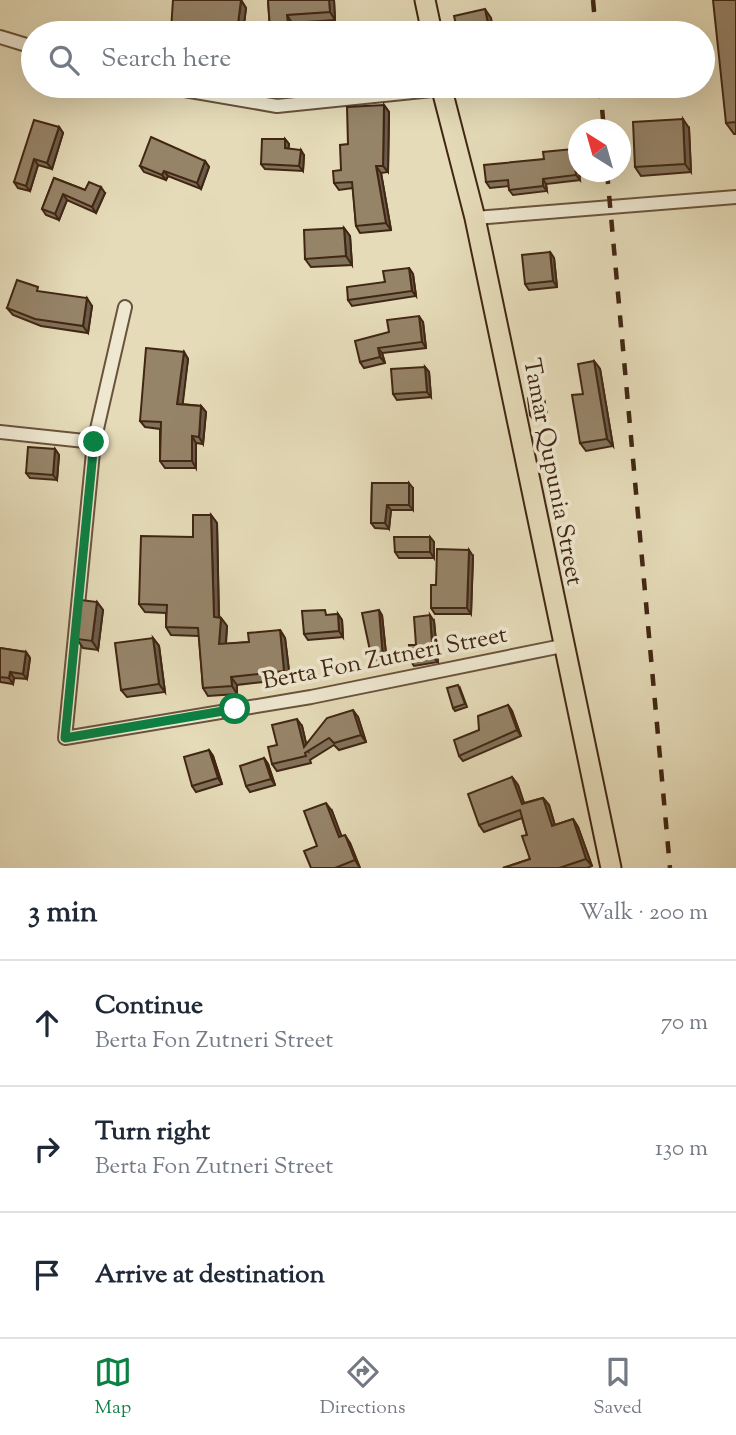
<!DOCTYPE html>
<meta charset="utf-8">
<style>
:root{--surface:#fff;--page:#f2f2f3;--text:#1f2937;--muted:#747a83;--line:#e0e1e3;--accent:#0b8043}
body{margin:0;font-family:"Sorts Mill Goudy",serif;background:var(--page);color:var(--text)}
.compass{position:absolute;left:568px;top:119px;width:63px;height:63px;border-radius:50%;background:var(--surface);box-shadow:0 7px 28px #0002;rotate:323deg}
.stop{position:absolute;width:21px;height:21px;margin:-16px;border:5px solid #0b8043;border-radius:50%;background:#fff}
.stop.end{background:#0b8043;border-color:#fff;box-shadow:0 2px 7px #0008}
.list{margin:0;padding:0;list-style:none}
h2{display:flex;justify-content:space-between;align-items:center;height:91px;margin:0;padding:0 28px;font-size:30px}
h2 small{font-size:23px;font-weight:400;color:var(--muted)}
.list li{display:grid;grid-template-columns:46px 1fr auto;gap:21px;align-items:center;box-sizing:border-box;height:126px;padding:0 28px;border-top:2px solid var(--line)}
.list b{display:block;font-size:26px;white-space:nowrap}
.list p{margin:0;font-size:23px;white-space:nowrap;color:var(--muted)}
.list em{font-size:23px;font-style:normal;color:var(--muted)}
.icon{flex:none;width:38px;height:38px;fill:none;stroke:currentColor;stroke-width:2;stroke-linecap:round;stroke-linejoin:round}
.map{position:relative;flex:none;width:736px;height:868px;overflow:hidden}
.search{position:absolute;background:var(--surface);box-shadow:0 7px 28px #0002;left:21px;right:21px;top:21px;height:77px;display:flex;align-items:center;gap:18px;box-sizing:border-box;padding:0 24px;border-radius:38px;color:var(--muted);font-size:26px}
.sheet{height:469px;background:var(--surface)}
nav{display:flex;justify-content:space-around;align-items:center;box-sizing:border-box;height:98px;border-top:2px solid var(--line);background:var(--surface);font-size:19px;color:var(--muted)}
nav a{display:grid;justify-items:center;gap:4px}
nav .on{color:var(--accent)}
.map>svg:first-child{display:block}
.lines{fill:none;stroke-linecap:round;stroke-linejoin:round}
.minor-casing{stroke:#6a533c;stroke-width:16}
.primary-casing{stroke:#412613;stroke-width:23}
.minor{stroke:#eee8d1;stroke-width:12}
.primary{stroke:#e5dbb8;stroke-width:19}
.rail{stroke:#412613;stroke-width:4.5;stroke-dasharray:12 12;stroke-linecap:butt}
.wall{fill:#81725a;stroke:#412613;stroke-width:2}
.shaded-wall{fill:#695c4a;stroke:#412613;stroke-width:2}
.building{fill:#968469;stroke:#412613;stroke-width:2}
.route{stroke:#0b8043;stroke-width:9}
.labels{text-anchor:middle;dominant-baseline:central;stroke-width:7;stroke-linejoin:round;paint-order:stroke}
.street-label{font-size:24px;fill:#412613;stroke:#eee8d1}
</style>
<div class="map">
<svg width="736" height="868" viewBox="0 0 736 868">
<rect width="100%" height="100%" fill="#e5dbb8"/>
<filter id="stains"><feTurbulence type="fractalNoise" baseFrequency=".00286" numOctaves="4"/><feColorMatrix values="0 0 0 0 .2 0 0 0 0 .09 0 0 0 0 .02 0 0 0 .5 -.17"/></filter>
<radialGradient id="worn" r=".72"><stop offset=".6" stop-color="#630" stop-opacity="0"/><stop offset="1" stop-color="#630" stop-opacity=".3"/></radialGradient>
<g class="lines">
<!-- minor casing -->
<g class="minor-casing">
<g id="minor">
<polyline points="0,37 33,47"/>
<polyline points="161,86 277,106 442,89"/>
<polyline points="475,218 736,197"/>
<polyline points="125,307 94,442 65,738 311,697 562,646"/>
<polyline points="0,432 94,442"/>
</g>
</g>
<!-- primary casing -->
<g class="primary-casing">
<g id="primary">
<polyline points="425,0 432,33"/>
<polyline points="441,86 475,218 611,868"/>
</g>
</g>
<!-- minor -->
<use href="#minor" class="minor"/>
<!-- primary -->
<use href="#primary" class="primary"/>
<!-- rail -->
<g class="rail">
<polyline points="593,0 596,33"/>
<polyline points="600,86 604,130"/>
<polyline points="607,172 670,868"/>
</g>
</g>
<!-- wall -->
<g class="wall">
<polygon points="241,0 246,8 243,31 270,30 268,0 334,0 335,20 292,23 293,33 173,33 171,30"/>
<polygon points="736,0 736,134 734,134 726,123"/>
<polygon points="615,86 635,86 617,88"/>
<polygon points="384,105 389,112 388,172 381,173 391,230 360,233 356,226 353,188 339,190 334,183 341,170 348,144"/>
<polygon points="59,127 63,133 52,169 38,165 30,191 18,188 14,182"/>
<polygon points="689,128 691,172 641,176 635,167"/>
<polygon points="285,139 289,144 288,149 304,155 303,171 265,169 261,164"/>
<polygon points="573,149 577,154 580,180 546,184 547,191 513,195 509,190 509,186 490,188 486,182 544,159"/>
<polygon points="205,161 209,167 201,189 168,176 166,180 144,172 140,166"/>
<polygon points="54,178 85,190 105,193 96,213 67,200 59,220 46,215 42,209"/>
<polygon points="344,228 350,236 352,265 311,267 305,259"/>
<polygon points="550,252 554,258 557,287 529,290 525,284"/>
<polygon points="409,268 413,274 416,296 352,306 348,300 385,282"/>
<polygon points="42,292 92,306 88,333 41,326 13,315 7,308"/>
<polygon points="423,322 426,348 382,353 385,363 364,368 360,362 389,332"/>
<polygon points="184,352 188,359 182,404 201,406 206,412 203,444 196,443 196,468 165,468 160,461 160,429 145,427 140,421"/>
<polygon points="594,361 600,369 613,446 586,451 580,443 583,394"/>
<polygon points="425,367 429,372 431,397 397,400 393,394"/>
<polygon points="544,399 547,415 532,418 530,415"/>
<polygon points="55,449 59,455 57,480 30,478 26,473"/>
<polygon points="372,483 413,488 413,510 391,510 389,529 375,528 371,523"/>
<polygon points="211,515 217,523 219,618 221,618 227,626 226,644 249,642 280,630 285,638 290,679 237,685 237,694 208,696 203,688 199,636 171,635 166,627 166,613 145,612 139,604"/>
<polygon points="430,537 434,542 434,558 399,558 395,552"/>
<polygon points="473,556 471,614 435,614 431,608 436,585"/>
<polygon points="97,602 103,610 98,650 83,648 77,639"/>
<polygon points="338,614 342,620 343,637 308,640 304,634 329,615"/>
<polygon points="382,615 387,663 375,664 372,660"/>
<polygon points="434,621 438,662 414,666 410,660 416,645"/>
<polygon points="153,638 159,646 165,692 127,697 121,690"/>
<polygon points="0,648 26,652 30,658 27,679 14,678 13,684 0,682"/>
<polygon points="460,688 467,707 455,711 453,708"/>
<polygon points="508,705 512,711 521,736 463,761 459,756"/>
<polygon points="358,717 366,742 339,750 334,745 310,760 311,763 277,771 272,764 277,745 302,726 306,744"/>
<polygon points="209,750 213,756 222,784 196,792 192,786"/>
<polygon points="264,758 268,764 275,785 250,792 246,786"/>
<polygon points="512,777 518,785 524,803 543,798 549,805 555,825 573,819 578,827 592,866 587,868 503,868 530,859 527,835 522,818 484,832 479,825"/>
<polygon points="332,811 341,836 350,843 360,868 311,868 317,846"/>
</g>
<!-- shaded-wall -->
<g class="shaded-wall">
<polygon points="241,0 246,8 243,33 237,32"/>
<polygon points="329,0 334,0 335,20 330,12"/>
<polygon points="485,9 491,18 494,33 490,33"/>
<polygon points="287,15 292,23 293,33 289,33"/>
<polygon points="384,105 389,112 388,172 383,166"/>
<polygon points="683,119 689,128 691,172 685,164"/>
<polygon points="59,127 63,133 52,169 47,163"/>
<polygon points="285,139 289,144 288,153 285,148"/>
<polygon points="573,149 577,154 580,180 576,175"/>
<polygon points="301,150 304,155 303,171 299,166"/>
<polygon points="34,159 38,165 30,191 26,186"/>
<polygon points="205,161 209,167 201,189 197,183"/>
<polygon points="376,166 381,173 391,230 386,223"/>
<polygon points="164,171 168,176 166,180 162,175"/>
<polygon points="543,179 546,184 547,191 543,186"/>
<polygon points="101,187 105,193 96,213 92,207"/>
<polygon points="63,194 67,200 59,220 55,214"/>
<polygon points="344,228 350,236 352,265 346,256"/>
<polygon points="550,252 554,258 557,287 553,281"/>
<polygon points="409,268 413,274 416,296 412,291"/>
<polygon points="87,298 92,306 88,333 83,326"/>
<polygon points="419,316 423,322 426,348 422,342"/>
<polygon points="378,348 382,353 385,363 380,357"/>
<polygon points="184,352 188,359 182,410 177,404"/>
<polygon points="594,361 600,369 613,446 607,439"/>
<polygon points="425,367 429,372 431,397 427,392"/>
<polygon points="542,396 544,399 547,415 545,412"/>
<polygon points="201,406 206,412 203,444 199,437"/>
<polygon points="192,436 196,443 196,468 192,461"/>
<polygon points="55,449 59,455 57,480 53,475"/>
<polygon points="409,483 413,488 413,510 409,505"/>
<polygon points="387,505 391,510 389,529 385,523"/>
<polygon points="211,515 217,523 219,625 214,617"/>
<polygon points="430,537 434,542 434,558 430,552"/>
<polygon points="469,550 473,556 471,614 467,608"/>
<polygon points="97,602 103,610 98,650 92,641"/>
<polygon points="379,610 382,615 387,663 383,658"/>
<polygon points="338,614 342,620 343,637 339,631"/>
<polygon points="430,615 434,621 438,662 433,657"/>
<polygon points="221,618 227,626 225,652 219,644"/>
<polygon points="280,630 285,638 290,679 284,671"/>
<polygon points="153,638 159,646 165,692 159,684"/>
<polygon points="26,652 30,658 27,679 23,674"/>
<polygon points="10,672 14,678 13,684 9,678"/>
<polygon points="231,677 237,685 237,694 232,686"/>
<polygon points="508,705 512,711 521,736 517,730"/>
<polygon points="353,710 358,717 366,742 361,735"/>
<polygon points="297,719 302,726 308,751 304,747"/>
<polygon points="209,750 213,756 222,784 218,778"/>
<polygon points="264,758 268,764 275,785 271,779"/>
<polygon points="512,777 518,785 527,812 522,804"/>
<polygon points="543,798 549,805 557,834 552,826"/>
<polygon points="326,803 332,811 345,845 339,837"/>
<polygon points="573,819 578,827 592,866 586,859"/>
<polygon points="345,835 350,843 360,868 355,860"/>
</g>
<!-- building -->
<g class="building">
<polygon points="173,0 241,0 237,32 270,30 268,0 329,0 330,12 287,15 289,33 193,33 171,30"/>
<polygon points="713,0 736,0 736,122 726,123"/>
<polygon points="485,9 490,33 458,33 454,16"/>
<polygon points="384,105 383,166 376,166 386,223 356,226 352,182 334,183 333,171 341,170 340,145 348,144 347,107"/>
<polygon points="683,119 685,164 635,167 633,122"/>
<polygon points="34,120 59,127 47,163 34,159 26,186 14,182"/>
<polygon points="151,137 205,161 197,183 164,171 162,175 140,166"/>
<polygon points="262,139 285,139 285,148 301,150 299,166 261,164"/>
<polygon points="573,149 576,175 543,179 543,186 509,190 508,180 486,182 484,165 544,159 543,152"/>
<polygon points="54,178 85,190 89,182 101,187 92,207 63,194 55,214 42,209"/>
<polygon points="344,228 346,256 305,259 304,230"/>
<polygon points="550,252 553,281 525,284 522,255"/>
<polygon points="409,268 412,291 348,300 347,287 385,282 383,271"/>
<polygon points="17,280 38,287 37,291 87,298 83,326 35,319 7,308"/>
<polygon points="419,316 422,342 378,348 380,357 360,362 355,341 389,332 387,320"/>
<polygon points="146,348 184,352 177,404 201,406 199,437 192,436 192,461 160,461 161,422 140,421"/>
<polygon points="594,361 607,439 580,443 572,395 583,394 578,364"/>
<polygon points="425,367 427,392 393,394 391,369"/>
<polygon points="542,396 545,412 530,415 528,398"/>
<polygon points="28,447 55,449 53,475 26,473"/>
<polygon points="372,483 409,483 409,505 387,505 385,523 371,523"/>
<polygon points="193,515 211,515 214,617 221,618 219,644 249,642 248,633 280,630 284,671 231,677 232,686 203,688 198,628 166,627 167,605 139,604 141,536 193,537"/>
<polygon points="394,537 430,537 430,552 395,552"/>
<polygon points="437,549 469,550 467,608 431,608 431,585 436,585"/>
<polygon points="81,600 97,602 92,641 77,639"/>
<polygon points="325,610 326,615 338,614 339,631 304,634 302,611"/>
<polygon points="379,610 383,658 372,660 362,613"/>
<polygon points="430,615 433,657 410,660 409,645 416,645 414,617"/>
<polygon points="153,638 159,684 121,690 115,643"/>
<polygon points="0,648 26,652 23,674 10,672 9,678 0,677"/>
<polygon points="458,685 465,704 453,708 447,688"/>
<polygon points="508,705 517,730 459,756 454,740 479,730 478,716"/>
<polygon points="353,710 361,735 334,743 329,738 305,753 306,756 272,764 268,747 277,745 272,725 297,719 304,747 327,718"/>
<polygon points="209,750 218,778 192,786 184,757"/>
<polygon points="264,758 271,779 246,786 240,766"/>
<polygon points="512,777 522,804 543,798 552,826 573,819 586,859 559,868 503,868 530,859 522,836 527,835 520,810 479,825 468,794"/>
<polygon points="326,803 339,837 345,835 355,860 335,868 311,868 304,851 317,846 304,811"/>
</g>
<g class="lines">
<!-- route -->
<polyline class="route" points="94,442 65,738 235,709"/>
</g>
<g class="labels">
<!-- street labels -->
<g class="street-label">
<text transform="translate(552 472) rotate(79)">Tamar Qupunia Street</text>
<text transform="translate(385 659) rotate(-11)">Berta Fon Zutneri Street</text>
</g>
</g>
<rect width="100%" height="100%" filter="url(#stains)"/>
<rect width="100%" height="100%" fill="url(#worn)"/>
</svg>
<svg class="compass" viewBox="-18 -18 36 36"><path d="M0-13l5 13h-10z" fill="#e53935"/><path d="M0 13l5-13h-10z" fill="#747a83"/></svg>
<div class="stop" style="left:235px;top:709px"></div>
<div class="stop end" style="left:94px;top:442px"></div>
<div class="search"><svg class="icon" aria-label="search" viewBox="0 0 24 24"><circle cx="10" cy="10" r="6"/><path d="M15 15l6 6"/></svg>Search here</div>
</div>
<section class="sheet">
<h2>3 min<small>Walk · 200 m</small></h2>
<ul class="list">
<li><svg class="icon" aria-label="ahead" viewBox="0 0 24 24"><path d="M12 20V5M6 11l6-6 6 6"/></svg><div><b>Continue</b><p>Berta Fon Zutneri Street</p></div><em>70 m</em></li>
<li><svg class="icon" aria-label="right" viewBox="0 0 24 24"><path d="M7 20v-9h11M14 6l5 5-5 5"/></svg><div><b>Turn right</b><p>Berta Fon Zutneri Street</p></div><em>130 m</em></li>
<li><svg class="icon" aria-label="arrive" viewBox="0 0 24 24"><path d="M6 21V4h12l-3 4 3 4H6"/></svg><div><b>Arrive at destination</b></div></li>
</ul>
</section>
<nav>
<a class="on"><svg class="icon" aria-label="map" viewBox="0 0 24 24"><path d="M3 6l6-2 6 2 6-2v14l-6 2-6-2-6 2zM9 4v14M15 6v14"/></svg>Map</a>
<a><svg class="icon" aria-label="directions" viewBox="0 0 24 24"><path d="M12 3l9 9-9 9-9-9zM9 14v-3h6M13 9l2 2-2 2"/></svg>Directions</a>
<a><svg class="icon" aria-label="saved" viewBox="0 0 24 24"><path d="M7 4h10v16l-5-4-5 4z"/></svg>Saved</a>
</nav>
